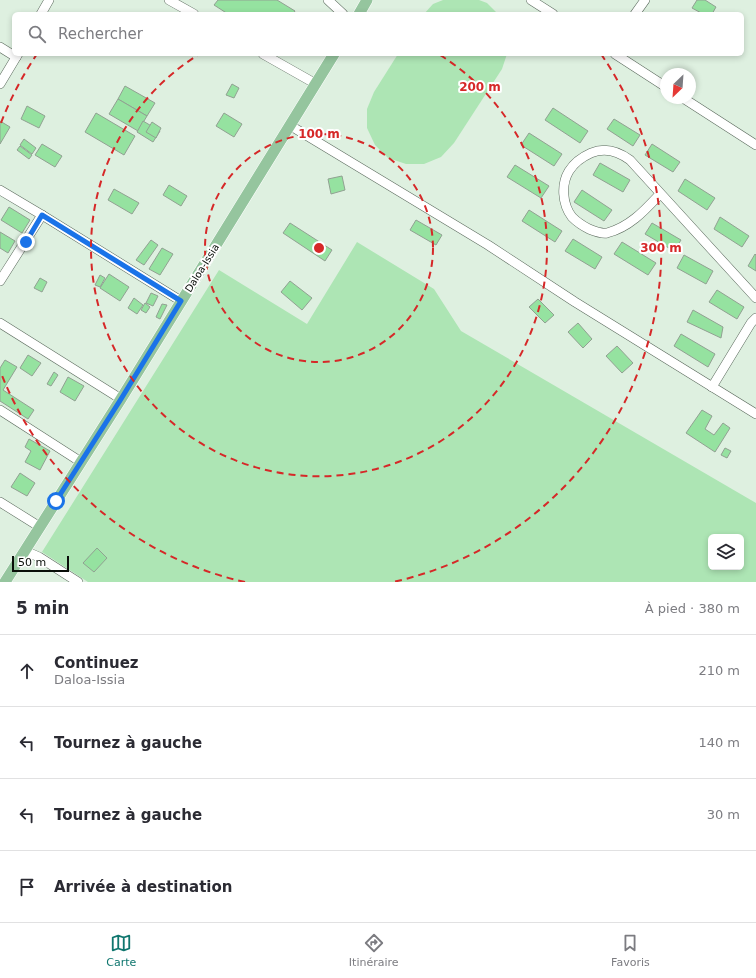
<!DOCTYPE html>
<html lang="fr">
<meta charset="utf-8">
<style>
:root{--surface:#fff;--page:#f2f2f3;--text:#2b2b33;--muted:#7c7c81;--line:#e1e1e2;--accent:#0f766e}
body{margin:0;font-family:"DejaVu Sans",sans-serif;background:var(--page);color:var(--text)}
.controls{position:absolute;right:12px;bottom:12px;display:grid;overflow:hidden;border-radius:6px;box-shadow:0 2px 6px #0003}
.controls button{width:36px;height:36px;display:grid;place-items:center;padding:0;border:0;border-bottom:1px solid var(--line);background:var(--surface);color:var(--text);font:20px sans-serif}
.compass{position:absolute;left:660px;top:68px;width:36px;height:36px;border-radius:50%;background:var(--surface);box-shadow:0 2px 6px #0003;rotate:205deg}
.scale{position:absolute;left:12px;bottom:10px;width:57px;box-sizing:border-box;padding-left:4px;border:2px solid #090e09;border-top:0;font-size:11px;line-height:14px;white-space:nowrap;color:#090e09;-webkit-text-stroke:3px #fff;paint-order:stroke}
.stop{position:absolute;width:12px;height:12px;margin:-9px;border:3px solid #1a73e8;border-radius:50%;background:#fff}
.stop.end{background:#1a73e8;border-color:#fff;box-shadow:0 1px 4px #0008}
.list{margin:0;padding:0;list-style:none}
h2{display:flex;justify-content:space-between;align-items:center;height:52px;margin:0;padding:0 16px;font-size:17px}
h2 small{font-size:13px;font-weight:400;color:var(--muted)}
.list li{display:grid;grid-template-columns:26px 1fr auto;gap:12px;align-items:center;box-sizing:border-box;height:72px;padding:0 16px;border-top:1px solid var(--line)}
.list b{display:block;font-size:15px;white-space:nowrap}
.list p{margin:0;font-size:13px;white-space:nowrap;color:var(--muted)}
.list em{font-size:13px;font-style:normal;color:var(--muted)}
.icon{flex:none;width:22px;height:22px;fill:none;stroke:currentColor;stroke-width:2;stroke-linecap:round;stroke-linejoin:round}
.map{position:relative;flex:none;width:756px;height:582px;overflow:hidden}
.search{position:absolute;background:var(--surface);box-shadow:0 2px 6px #0003;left:12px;right:12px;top:12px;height:44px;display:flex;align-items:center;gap:10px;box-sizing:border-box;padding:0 14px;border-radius:6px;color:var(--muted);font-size:15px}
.sheet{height:340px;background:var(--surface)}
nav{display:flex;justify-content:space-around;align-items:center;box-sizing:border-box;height:56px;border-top:1px solid var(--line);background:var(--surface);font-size:11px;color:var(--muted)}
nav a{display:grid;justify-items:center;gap:2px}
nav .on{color:var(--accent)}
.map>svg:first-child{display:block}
.green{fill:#ade5b4;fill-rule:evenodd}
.building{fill:#95e2a0;stroke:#91a192}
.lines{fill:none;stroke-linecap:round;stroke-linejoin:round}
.minor-casing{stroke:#5b6a5d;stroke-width:10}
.major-casing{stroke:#fff;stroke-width:12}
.minor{stroke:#fff;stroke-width:9}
.major{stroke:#95c59e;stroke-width:11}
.route{stroke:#1a73e8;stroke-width:5}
.ring{fill:none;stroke:#d62828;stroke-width:2;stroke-dasharray:7 5}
.labels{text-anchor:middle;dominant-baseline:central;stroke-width:4;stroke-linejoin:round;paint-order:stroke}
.street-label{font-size:10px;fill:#090e09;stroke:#fff}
.centre{fill:#d62828;stroke:#fff;stroke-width:2}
.ring-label{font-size:12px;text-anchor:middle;font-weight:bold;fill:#d62828;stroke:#fff;stroke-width:4;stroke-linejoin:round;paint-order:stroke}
</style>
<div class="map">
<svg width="756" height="582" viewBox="0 0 756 582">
<rect width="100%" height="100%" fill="#def0e0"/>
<!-- green -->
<g class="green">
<polygon points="443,0 479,0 487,3 498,14 424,14 433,4"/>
<polygon points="398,54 507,54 502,69 454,143 441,157 424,164 406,164 388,158 375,145 367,128 367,109 374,92"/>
<path d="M357 242 434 289 461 331 756 503V582H88L42 552 219 270 307 324ZM711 537H741V567H711Z"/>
</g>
<!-- building -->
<g class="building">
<polygon points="218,0 277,0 295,11 293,14 228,14 214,5"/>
<polygon points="697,0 705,0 716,7 712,14 703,14 692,8"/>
<polygon points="232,84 239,88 234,98 226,95"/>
<polygon points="125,86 155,103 147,116 118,99"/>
<polygon points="118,99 147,116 138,131 109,114"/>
<polygon points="27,106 45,116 39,128 21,119"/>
<polygon points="553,108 588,131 580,143 545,120"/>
<polygon points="96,113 135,136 124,155 85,132"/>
<polygon points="224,113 242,124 234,137 216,126"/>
<polygon points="614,119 640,135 633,146 607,129"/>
<polygon points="0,121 10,127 0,144"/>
<polygon points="143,121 160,131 153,142 137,132"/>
<polygon points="152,122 161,128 156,138 146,132"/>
<polygon points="529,133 562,154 554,166 521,145"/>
<polygon points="24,139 36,148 32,154 20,145"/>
<polygon points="42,144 62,156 55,167 35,155"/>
<polygon points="652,144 680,162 673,172 645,155"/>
<polygon points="20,146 32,155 29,159 17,150"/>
<polygon points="600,163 630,180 623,192 593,175"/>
<polygon points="515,165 549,186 541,198 507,177"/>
<polygon points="342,176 345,190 331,194 328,179"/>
<polygon points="685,179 715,198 707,210 678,191"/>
<polygon points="169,185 187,196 181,206 163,195"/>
<polygon points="114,189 139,203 132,214 108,200"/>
<polygon points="582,190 612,210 604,221 574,202"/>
<polygon points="9,207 30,220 22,233 1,220"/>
<polygon points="529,210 562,231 555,242 522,221"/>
<polygon points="720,217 749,236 742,247 714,229"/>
<polygon points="416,220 442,235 436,245 410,230"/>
<polygon points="290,223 332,250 325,261 283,233"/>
<polygon points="652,223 681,240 674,251 645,234"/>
<polygon points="0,232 15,241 8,253 0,248"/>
<polygon points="573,239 602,257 595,269 565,251"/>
<polygon points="151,240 158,245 144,265 136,260"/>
<polygon points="622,242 656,263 648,275 614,254"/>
<polygon points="162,248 173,254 160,275 149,269"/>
<polygon points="755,254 756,255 756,271 748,266"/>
<polygon points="684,255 713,271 706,284 677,268"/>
<polygon points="109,274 129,287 120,301 100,288"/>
<polygon points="100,275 105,278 100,287 95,285"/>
<polygon points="40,278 47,282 42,292 34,288"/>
<polygon points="290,281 312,298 302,310 281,292"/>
<polygon points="717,290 744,307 737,319 709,302"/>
<polygon points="151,293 158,296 153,306 146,303"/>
<polygon points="134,298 143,305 137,314 128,308"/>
<polygon points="538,299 554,315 545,323 529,307"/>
<polygon points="145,303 150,307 146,313 141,310"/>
<polygon points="162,304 167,305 160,319 156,317"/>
<polygon points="693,310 723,327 721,338 687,322"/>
<polygon points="578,323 592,339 583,348 568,332"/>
<polygon points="681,334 715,354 708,367 674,346"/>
<polygon points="617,346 633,363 622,373 606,356"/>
<polygon points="28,355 41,363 32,376 20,368"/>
<polygon points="5,360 17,367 3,390 34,410 28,419 0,401 0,368"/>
<polygon points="54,372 58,375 51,386 47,384"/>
<polygon points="68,377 84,386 75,401 60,392"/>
<polygon points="702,410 712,416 705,429 714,435 723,423 730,428 715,452 686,433"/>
<polygon points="29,439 50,451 40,470 25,462 31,451 25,447"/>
<polygon points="725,448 731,451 727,458 721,455"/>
<polygon points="20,473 35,483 27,496 11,487"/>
<polygon points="97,548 107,558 94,572 83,563"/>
</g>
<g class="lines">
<!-- minor casing -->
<g class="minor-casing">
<g id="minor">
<polyline points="169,0 194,14"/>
<polyline points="328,0 343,14"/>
<polyline points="531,0 553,14"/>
<polyline points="41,14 49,0"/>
<polyline points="635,14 645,0"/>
<polyline points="0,47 16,57"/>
<polyline points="263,54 316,84"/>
<polyline points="615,54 666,87"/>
<polyline points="0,84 18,54"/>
<polyline points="683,98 756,145"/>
<polyline points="291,126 488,245 575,302 756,414"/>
<polyline points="0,190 42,215 181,301"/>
<path d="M660 194C645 210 630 227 607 233 602 234 594 231 589 229 583 226 577 222 572 217 562 204 561 184 569 171 574 163 582 157 591 153 605 147 618 151 630 160L756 298"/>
<polyline points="0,281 42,215"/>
<polyline points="0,323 121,399"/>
<polyline points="712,387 751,323 756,318"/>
<polyline points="0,410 81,462"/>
<polyline points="0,502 40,527"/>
<polyline points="25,551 39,557 78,582"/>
</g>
</g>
<!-- major casing -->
<g class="major-casing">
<g id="major">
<polyline points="359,14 367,0"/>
<polyline points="5,582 121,399 334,54"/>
</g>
</g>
<!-- minor -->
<use href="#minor" class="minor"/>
<!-- major -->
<use href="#major" class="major"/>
</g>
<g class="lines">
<!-- route -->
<polyline class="route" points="26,242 42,215 181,301 121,399 56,501"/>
</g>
<!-- distance rings -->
<g class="ring">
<circle cx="319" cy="248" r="114"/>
<path d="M440 55A228 228 0 1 1 198 55"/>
<path d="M245 582A342 342 0 0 1 1 373M1 123A342 342 0 0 1 37 54M601 54A342 342 0 0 1 393 582"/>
</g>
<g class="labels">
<!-- street labels -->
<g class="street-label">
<text transform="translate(202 268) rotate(-58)">Daloa-Issia</text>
</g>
</g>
<circle cx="319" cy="248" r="6" class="centre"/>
<g class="ring-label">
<text x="480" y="91">200 m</text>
<text x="319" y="138">100 m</text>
<text x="661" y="252">300 m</text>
</g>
</svg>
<div class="controls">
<button><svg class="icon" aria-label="layers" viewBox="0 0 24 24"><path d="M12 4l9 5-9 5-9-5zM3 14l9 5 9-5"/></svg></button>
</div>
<svg class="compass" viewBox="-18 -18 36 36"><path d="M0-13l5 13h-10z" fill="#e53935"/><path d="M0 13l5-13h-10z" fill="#7c7c81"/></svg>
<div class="scale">50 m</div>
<div class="stop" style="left:56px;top:501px"></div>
<div class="stop end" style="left:26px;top:242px"></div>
<div class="search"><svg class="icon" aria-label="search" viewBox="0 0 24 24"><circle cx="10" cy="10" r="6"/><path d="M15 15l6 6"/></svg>Rechercher</div>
</div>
<section class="sheet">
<h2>5 min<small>À pied · 380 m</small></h2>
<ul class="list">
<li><svg class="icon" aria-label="ahead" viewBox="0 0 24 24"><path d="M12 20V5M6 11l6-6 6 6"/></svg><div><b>Continuez</b><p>Daloa-Issia</p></div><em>210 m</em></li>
<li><svg class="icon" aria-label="left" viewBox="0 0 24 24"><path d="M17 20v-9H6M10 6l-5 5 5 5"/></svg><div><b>Tournez à gauche</b></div><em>140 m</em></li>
<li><svg class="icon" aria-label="left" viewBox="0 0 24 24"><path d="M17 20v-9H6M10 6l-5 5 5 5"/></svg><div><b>Tournez à gauche</b></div><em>30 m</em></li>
<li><svg class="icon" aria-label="arrive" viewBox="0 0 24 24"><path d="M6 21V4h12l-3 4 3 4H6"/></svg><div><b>Arrivée à destination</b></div></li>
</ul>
</section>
<nav>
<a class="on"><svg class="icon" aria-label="map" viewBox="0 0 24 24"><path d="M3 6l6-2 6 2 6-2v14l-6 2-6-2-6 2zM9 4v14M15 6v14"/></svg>Carte</a>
<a><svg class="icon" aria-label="directions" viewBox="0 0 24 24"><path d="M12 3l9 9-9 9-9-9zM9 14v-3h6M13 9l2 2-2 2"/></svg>Itinéraire</a>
<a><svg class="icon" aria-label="saved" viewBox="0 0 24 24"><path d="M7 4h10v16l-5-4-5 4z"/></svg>Favoris</a>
</nav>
